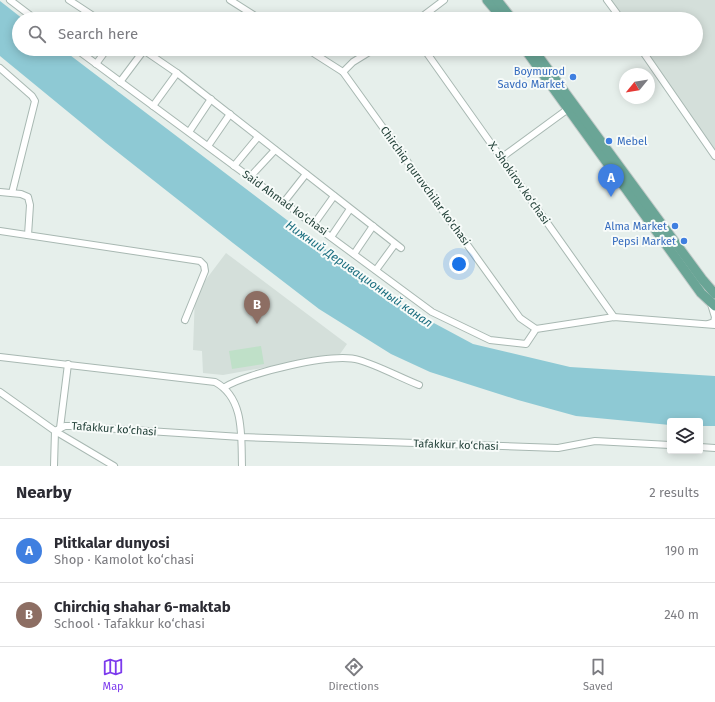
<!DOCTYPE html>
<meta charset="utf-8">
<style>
:root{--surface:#fff;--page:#f2f2f3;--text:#2b2b33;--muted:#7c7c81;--line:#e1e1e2;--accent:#7c3aed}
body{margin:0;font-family:"Fira Sans",sans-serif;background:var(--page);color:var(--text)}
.controls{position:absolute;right:12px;bottom:12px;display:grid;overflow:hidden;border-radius:4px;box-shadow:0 2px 10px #0003}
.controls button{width:36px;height:36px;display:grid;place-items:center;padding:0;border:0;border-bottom:1px solid var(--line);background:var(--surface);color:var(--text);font:20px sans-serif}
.compass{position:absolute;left:619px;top:68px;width:36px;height:36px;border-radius:50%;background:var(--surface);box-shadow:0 2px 10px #0003;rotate:240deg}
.you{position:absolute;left:459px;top:264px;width:14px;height:14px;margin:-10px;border:3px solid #fff;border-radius:50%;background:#1a73e8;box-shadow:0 0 0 6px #1a73e833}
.badge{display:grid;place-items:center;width:26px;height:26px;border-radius:50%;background:var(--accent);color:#fff;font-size:13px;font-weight:700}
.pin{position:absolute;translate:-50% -33px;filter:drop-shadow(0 1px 2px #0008)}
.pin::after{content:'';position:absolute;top:21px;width:14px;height:12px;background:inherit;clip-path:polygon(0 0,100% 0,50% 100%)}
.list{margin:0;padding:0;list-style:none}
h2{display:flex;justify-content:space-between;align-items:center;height:52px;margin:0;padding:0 16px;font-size:17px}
h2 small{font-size:13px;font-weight:400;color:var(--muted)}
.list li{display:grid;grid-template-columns:26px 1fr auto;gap:12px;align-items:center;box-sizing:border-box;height:64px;padding:0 16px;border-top:1px solid var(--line)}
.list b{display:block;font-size:15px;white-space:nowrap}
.list p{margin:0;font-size:13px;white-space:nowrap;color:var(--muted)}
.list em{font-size:13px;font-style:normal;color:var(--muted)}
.icon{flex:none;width:22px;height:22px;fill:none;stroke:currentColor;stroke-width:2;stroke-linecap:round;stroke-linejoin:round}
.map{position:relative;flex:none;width:715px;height:466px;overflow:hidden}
.search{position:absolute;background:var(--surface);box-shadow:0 2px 10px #0003;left:12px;right:12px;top:12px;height:44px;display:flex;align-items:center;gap:10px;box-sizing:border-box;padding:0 14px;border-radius:22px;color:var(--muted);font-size:15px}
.sheet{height:180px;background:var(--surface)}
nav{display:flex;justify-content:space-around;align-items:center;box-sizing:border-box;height:56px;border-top:1px solid var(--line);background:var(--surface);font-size:11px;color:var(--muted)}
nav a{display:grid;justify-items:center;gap:2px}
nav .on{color:var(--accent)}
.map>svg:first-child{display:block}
.built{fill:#d4dfda}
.green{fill:#bfe0c8}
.water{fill:#8ec9d4}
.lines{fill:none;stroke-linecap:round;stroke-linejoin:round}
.street-casing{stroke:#a8b8b2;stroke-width:8}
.primary-casing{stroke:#c2cac8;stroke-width:11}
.street{stroke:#fff;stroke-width:6}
.primary{stroke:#6aa596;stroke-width:9}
.shop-dot{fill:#3f7fe0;stroke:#f7fbf9;stroke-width:1.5}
.labels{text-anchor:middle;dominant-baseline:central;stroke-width:4;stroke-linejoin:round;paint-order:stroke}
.shop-label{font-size:11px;fill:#366cbe;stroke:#f7fbf9;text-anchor:end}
.street-label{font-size:11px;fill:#24423a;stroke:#f7fbf9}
.water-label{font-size:12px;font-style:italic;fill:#1c6f80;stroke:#f7fbf9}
</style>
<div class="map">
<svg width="715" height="466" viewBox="0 0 715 466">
<rect width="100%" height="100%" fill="#e6efeb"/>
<!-- built -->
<g class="built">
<polygon points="610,0 715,0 715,151 644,49 696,49 696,19 623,19"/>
<polygon points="226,253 347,344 340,354 223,375 203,373 202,351 193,350 195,294"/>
</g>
<!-- green -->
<polygon class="green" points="261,346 264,364 232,369 229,351"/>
<!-- water -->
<polygon class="water" points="0,1 23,19 19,19 19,49 62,49 362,277 404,307 473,344 570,367 715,376 715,426 700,426 700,421 670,421 670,425 576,416 518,400 430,372 391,354 319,309 233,243 106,143 0,56"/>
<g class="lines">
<!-- street casing -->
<g class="street-casing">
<g id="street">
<polyline points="10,0 35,19"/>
<polyline points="69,0 98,19"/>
<polyline points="230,0 260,19"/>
<polyline points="607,0 621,19"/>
<polyline points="419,19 444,0"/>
<polyline points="76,49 432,312 490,340 526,344 536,329 614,317 715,325"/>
<polyline points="142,49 177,73 401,248"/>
<polyline points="307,49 343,72 520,318 536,329"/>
<polyline points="424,49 614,317"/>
<polyline points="641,49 715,156"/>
<polyline points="96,64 107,49"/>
<polyline points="0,68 32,96 35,101 12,193"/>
<polyline points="343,72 353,62 374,49"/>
<polyline points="120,82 144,50"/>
<polyline points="153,106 177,73"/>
<polyline points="189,132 211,99"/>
<polyline points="208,146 230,114"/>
<polyline points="501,158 568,109"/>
<polyline points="234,166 258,137"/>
<polyline points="250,177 275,150"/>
<polyline points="0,192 21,194 28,197 30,205 28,235"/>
<polyline points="284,202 306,174"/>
<polyline points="314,224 334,196"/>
<polyline points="0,231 200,261 204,265 205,271 185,320"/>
<polyline points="331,237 350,209"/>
<polyline points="354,254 373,226"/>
<polyline points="376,270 395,244"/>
<polyline points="708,324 714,322 715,317 711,304"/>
<path d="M0 357 215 382C245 398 241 437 242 466"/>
<path d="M225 387C247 373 333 352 359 360 379 366 399 377 419 385"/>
<polyline points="0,392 55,431 114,466"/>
<polyline points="60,428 68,364"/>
<polyline points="55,431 65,426 71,426 241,437 558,448 595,441 670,445"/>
<polyline points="700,447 715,448"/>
<polyline points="54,466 55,431"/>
</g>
</g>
<!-- primary casing -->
<g class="primary-casing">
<g id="primary">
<polyline points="487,0 503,19"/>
<polyline points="497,0 512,19"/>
<polyline points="525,49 701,293 715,306"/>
<polyline points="533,49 702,279 715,294"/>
</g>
</g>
<!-- street -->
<use href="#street" class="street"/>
<!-- primary -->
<use href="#primary" class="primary"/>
</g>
<!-- markers -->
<g class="shop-dot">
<circle cx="573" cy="77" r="4"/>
<circle cx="609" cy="141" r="4"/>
<circle cx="675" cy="226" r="4"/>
<circle cx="684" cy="241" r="4"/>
</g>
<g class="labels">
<!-- shop labels -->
<g class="shop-label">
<text x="565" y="71">Boymurod<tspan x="565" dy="13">Savdo Market</tspan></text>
<text x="617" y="141" text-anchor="start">Mebel</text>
<text x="667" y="226">Alma Market</text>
<text x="676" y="241">Pepsi Market</text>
</g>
<!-- street labels -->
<g class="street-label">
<text transform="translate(519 183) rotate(55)">X. Shokirov ko‘chasi</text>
<text transform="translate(425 186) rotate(54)">Chirchiq quruvchilar ko'chasi</text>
<text transform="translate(285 203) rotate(36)">Said Ahmad ko‘chasi</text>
<text transform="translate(114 429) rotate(4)">Tafakkur ko‘chasi</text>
<text transform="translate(456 445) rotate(2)">Tafakkur ko‘chasi</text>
</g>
<!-- water labels -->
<g class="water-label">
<text transform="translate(359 274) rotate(35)">Нижний Деривационный канал</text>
</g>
</g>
</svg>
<div class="controls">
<button><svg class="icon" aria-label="layers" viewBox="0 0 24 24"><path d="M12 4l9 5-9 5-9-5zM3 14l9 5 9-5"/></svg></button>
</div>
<svg class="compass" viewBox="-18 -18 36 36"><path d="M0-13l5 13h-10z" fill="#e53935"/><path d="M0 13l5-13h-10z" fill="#7c7c81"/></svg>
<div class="you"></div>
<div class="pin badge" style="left:611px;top:197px;background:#3f7fe0">A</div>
<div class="pin badge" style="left:257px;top:324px;background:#8d6e63">B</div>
<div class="search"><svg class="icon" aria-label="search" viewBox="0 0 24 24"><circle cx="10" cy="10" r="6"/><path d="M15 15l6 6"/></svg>Search here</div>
</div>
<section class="sheet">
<h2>Nearby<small>2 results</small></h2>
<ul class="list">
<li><span class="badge" style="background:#3f7fe0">A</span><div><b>Plitkalar dunyosi</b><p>Shop · Kamolot ko‘chasi</p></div><em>190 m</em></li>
<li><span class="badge" style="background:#8d6e63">B</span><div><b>Chirchiq shahar 6-maktab</b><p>School · Tafakkur ko‘chasi</p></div><em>240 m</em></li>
</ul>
</section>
<nav>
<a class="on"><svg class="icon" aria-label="map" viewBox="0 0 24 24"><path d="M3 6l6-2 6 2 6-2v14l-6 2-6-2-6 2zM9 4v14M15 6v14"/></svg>Map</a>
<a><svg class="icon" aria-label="directions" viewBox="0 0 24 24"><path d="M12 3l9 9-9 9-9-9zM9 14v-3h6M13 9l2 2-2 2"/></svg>Directions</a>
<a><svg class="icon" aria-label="saved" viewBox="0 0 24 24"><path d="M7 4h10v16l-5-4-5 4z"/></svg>Saved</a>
</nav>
